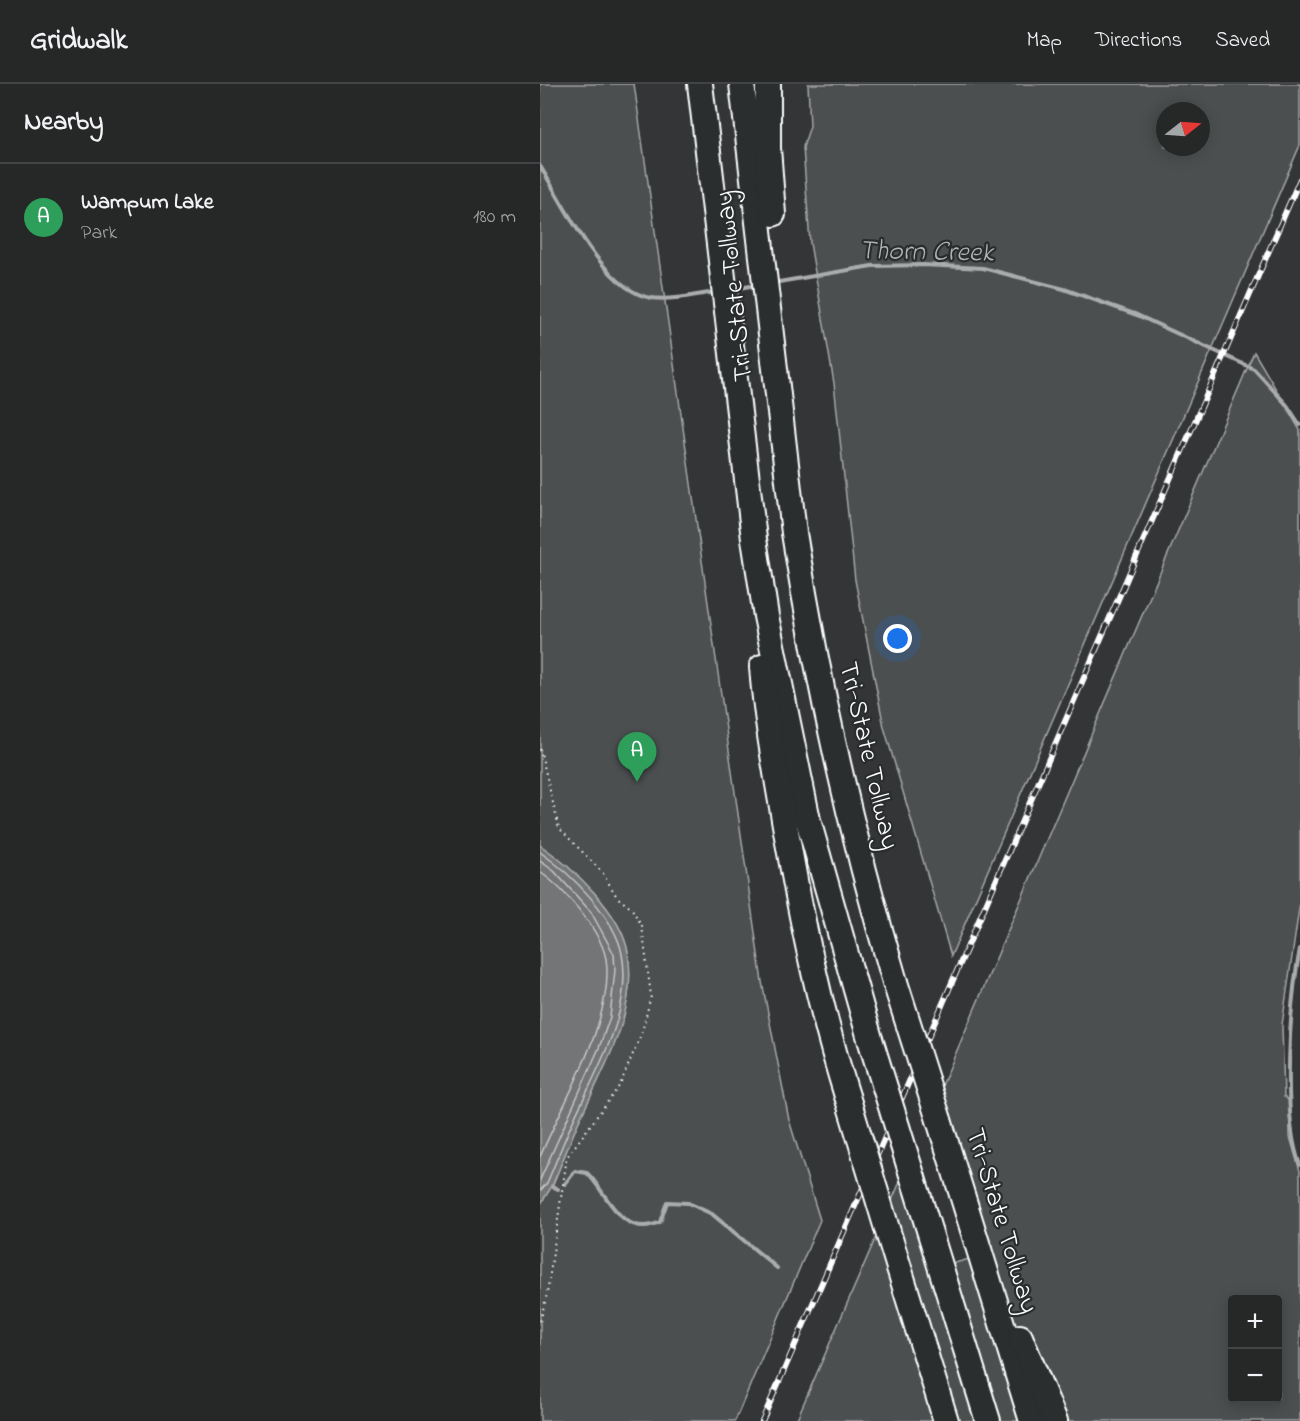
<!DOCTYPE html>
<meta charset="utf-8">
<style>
:root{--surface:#262828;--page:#2e3030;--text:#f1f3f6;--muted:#a4a6a8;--line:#424445;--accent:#bca0f2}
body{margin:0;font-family:"Indie Flower",sans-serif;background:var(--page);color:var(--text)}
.controls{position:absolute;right:18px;bottom:18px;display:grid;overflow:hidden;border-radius:6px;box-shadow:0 3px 15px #0003}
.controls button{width:54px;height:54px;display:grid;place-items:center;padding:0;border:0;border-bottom:2px solid var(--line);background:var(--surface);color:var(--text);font:30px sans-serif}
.compass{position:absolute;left:616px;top:18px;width:54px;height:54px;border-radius:50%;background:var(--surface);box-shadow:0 3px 15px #0003;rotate:73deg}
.you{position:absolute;left:358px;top:555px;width:21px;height:21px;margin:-15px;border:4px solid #fff;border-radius:50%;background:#1a73e8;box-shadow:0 0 0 9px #1a73e833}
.badge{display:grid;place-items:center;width:39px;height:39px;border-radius:50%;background:var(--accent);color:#fff;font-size:20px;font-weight:700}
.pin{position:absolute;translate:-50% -50px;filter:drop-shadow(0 2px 3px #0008)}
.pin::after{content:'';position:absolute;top:32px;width:21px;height:18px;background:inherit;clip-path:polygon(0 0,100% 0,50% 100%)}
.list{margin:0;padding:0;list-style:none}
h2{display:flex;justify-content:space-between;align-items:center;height:78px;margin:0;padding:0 24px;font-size:26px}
h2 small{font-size:20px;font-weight:400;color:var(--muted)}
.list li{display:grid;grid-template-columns:39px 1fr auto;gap:18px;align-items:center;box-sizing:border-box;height:108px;padding:0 24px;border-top:2px solid var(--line)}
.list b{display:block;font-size:22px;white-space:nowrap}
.list p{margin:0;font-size:20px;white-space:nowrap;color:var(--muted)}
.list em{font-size:20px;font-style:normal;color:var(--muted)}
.map{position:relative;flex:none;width:760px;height:1337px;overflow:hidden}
header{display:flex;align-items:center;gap:36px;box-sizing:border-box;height:84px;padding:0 30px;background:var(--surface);border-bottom:2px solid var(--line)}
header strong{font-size:28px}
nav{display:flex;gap:33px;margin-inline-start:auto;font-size:21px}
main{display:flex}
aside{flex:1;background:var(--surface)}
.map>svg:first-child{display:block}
.green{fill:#4c4f50;stroke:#a6a7a8;stroke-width:1.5;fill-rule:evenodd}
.water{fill:#737576;stroke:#abacad;stroke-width:1.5}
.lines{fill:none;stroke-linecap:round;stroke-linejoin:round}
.shore{stroke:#c7c8c8;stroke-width:1.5}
.stream{stroke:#abacad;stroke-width:4}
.highway-casing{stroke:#fff;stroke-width:28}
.path{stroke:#fff;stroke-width:2;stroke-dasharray:1.5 4.5;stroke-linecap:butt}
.highway{stroke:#2a2d2e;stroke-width:24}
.rail-casing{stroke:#fff;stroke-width:6}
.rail{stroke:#2a2d2e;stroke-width:4;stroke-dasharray:11;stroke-linecap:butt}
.highway-bridge-casing{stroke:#fff;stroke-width:28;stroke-linecap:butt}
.highway-bridge{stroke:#2a2d2e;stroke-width:24}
.labels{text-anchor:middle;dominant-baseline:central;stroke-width:4.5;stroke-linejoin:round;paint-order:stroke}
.street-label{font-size:27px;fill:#fff;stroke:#2a2d2e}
.water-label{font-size:28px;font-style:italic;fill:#b2b3b4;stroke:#2a2d2e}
</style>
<header>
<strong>Gridwalk</strong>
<nav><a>Map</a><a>Directions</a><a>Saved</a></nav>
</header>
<main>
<aside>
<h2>Nearby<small></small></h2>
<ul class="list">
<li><span class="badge" style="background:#2e9e5b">A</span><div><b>Wampum Lake</b><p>Park</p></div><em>180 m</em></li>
</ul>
</aside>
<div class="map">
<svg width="760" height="1337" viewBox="0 0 760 1337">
<rect width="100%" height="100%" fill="#333536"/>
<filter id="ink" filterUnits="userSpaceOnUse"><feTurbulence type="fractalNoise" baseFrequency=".0167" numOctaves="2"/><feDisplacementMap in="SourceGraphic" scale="12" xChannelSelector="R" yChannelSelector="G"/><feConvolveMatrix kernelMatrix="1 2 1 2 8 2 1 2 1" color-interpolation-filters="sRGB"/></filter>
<g filter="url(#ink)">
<!-- green -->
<g class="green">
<path d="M0 0H94L222 898 249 1036 280 1136 195 1337H0V1121L12 1102C21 1081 29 1060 38 1039 62 986 98 930 88 869 82 829 32 783 0 761Z"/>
<path d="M268 0H760V61L411 872 344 643 315 496 294 299 270 159 263 63 270 42ZM625 27H661V63H625Z"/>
<path d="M714 268 760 346V818L742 941 744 1013 750 1017V1053L760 1087V1337H256L363 1091 393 1185 451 1169 401 1004ZM692 1216H738V1314H692Z"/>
</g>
<!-- water -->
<path class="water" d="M0 761C32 783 82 829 88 869 98 930 62 986 38 1039 29 1060 21 1081 12 1102L0 1121Z"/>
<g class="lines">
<!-- shore -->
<g class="shore">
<path d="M0 768C30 789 75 832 82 870 93 928 56 986 34 1035 24 1056 16 1078 7 1099L0 1107"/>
<polyline points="0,777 14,787 51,828 74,870 75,886 70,933 59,964 0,1096"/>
<path d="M0 788C23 804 61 846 66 875 75 934 23 1018 0 1073"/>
</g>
<!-- stream -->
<g class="stream">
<path d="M0 82C24 120 63 206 111 214 131 217 155 211 175 208"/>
<polyline points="233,199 332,182 383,181 443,184 524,205 597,231 714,285 747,321 760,341"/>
<polyline points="192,205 217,201"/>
<path d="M760 865C750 916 741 1033 760 1081"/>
<path d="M25 1100 35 1087 47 1089C68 1109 81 1156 120 1138L127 1118 148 1119 172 1130 237 1184"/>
<polyline points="12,1102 18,1105"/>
</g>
<!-- highway casing -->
<g class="highway-casing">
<g id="highway">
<polyline points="160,0 214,455 226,532 268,736 330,955"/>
<path d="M202 0 254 449C278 601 311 750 355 898"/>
<polyline points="228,0 228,64 233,130"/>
<path d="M222 583C226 636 236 688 245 741 261 833 279 922 307 1012"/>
<polyline points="399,1036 492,1337"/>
<polyline points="373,1094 448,1337"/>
<polyline points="348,1148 406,1337"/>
<polyline points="480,1253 515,1337"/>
</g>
</g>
<!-- path -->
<polyline class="path" points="0,665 19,744 62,788 77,813 92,825 102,842 111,912 102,948 80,1001 27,1073 7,1210 0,1238"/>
<!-- highway -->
<use href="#highway" class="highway"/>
<!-- rail casing -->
<g class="rail-casing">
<polyline id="rail" points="222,1337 760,95"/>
</g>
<!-- rail -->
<use href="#rail" class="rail"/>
<!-- highway-bridge casing -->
<g class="highway-bridge-casing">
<g id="highway-bridge">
<polyline points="355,898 399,1036"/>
<polyline points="330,955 373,1094"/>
<polyline points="307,1012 348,1148"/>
</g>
</g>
<!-- highway-bridge -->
<use href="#highway-bridge" class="highway-bridge"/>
</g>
</g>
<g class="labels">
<!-- street labels -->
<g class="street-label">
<text transform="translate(195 202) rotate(-96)">Tri-State Tollway</text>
<text transform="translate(328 672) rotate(77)">Tri-State Tollway</text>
<text transform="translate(461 1137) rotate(73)">Tri-State Tollway</text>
</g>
<!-- water labels -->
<g class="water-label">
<text transform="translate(386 169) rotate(1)">Thorn Creek</text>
</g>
</g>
</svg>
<div class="controls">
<button>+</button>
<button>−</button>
</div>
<svg class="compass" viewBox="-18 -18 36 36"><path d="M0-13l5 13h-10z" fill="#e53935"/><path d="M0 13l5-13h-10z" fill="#a4a6a8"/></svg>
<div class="you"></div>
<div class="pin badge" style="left:97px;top:698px;background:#2e9e5b">A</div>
</div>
</main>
